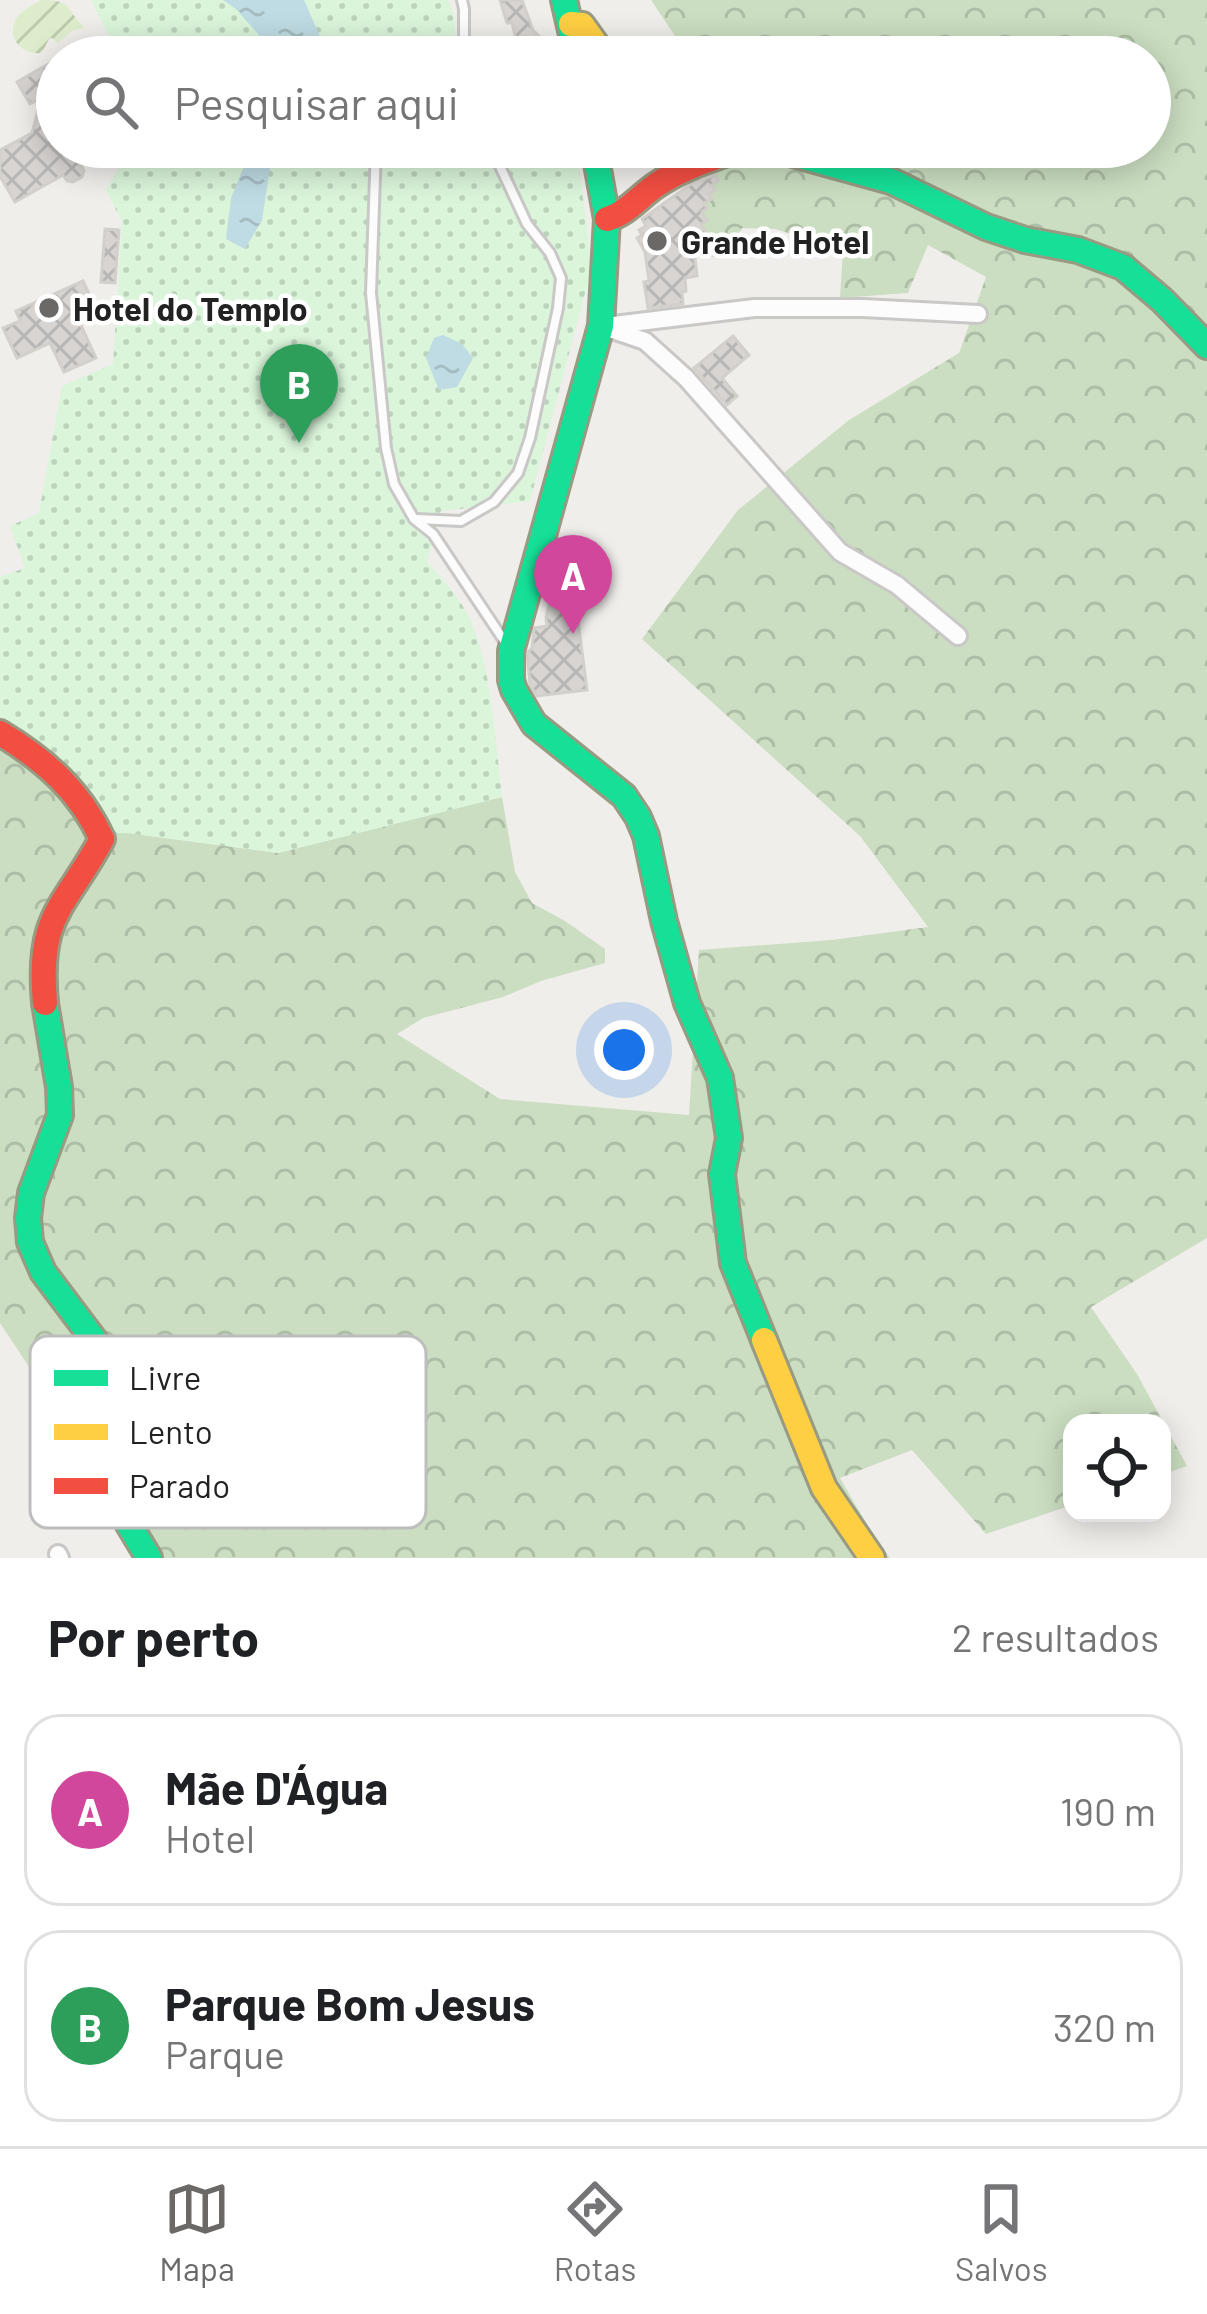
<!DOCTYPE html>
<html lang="pt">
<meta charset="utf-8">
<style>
:root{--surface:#fff;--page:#f2f2f2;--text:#202124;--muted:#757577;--line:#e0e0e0;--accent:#6a6968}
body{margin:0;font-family:Barlow,sans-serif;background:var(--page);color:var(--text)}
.controls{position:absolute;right:36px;bottom:36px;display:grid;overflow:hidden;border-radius:24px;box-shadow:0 6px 30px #0003}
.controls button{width:108px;height:108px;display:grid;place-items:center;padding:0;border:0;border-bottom:3px solid var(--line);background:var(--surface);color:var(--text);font:60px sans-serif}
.you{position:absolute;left:624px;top:1050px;width:42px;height:42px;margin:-30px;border:9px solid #fff;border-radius:50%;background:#1a73e8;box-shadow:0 0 0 18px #1a73e833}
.badge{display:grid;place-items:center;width:78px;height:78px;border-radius:50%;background:var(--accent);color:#fff;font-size:39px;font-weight:700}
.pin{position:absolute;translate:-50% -99px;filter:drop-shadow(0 3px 6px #0008)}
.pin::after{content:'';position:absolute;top:63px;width:42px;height:36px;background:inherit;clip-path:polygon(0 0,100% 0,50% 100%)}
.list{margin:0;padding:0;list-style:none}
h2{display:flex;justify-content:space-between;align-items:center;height:156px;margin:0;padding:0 48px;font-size:51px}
h2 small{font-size:39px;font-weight:400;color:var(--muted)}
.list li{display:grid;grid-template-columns:78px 1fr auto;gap:36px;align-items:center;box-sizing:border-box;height:192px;margin:0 24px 24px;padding:0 24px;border:3px solid var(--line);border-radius:36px}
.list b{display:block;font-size:45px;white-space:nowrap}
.list p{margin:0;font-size:39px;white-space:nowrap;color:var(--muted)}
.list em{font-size:39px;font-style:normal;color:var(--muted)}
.icon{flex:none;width:66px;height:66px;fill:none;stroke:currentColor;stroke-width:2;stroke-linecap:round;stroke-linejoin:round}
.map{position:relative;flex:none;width:1207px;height:1558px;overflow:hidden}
.search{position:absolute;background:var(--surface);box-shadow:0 6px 30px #0003;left:36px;right:36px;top:36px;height:132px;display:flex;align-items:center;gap:30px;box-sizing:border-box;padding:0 42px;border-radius:66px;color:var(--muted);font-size:45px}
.sheet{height:588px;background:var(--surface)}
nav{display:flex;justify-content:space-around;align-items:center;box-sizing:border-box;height:168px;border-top:3px solid var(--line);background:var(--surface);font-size:33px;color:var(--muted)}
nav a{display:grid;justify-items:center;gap:6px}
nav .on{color:var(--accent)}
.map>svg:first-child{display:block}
.forest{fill:url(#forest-crowns)}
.park{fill:url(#park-dots)}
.garden{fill:url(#garden-furrows)}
.water{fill:url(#water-ripples)}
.building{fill:url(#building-cross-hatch);stroke:#d3d0cc;stroke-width:3}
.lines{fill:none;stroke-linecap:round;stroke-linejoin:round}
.lane-casing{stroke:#c9c8c7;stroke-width:14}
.street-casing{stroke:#c9c8c7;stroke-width:22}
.fast-casing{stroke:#999a82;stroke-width:30}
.slow-casing{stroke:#999a82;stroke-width:30}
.jam-casing{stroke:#999a82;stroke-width:30}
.lane{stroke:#fdfcfc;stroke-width:8}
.street{stroke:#fdfcfc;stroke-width:16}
.fast{stroke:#16e098;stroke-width:24}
.slow{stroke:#ffcf43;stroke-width:24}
.jam{stroke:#f24e42;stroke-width:24}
.poi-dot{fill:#6a6968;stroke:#fff;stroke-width:4.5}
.labels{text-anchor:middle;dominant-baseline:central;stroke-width:9;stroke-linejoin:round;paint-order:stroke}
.poi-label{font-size:33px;font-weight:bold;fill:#222;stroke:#fff;text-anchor:start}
.key{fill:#fff;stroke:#bdbdbd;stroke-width:3}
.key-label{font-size:33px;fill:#222}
</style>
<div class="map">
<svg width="1207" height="1558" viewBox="0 0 1207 1558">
<defs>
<pattern id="forest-crowns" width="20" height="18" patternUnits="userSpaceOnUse" patternTransform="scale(3)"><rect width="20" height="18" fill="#cbdec1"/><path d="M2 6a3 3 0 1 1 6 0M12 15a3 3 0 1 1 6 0" fill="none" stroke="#aebea6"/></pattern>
<pattern id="park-dots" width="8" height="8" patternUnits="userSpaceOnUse" patternTransform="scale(3)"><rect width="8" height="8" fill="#daf5da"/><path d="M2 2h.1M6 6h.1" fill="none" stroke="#bbd2bb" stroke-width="1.8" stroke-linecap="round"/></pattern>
<pattern id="garden-furrows" width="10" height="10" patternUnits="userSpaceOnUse" patternTransform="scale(3)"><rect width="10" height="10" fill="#ddeccb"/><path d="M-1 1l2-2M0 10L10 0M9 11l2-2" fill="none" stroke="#bdcaae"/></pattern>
<pattern id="water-ripples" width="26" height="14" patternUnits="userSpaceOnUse" patternTransform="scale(3)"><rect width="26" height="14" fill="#bfdbe3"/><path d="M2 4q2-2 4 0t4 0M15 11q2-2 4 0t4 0" fill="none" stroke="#a4bcc2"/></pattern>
<pattern id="building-cross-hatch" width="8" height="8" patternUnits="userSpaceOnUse" patternTransform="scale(3)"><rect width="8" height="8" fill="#d7d4d2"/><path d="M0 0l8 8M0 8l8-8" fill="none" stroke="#b8b6b4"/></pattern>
</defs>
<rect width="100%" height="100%" fill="#f0eeeb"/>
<!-- forest -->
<path class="forest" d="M651 0H1207V1238L1091 1307 1137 1374 1187 1466 1162 1475V1423H1072V1505L986 1534 912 1450 840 1478 876 1540 890 1558H133L101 1476 0 1323V747L70 794 96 833H127L278 853 502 797 515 872 532 903 565 921 605 949V963L541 981 503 997 423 1018 397 1034 500 1099 689 1115 699 950 832 940 928 927 860 836 642 639 738 510 849 420 959 353 986 277 928 245 908 293 840 298 843 250 775 229 742 228 726 257 701 256 706 232 701 224 707 220 702 212 707 208 704 203 712 199 709 194 712 185 718 181 712 171C749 152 785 161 824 170L833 147H1150V57H689Z"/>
<!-- park -->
<g class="park">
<polygon points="91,0 448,0 453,12 458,55 457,57 119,57"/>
<path d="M131 147H576L588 234 590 274 530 501 441 511 427 562C446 582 466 605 475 631 492 678 496 747 502 797L278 853 127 833H96L70 794 0 747V577L25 568 10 526 39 513 62 386 113 364 122 222 106 190Z"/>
</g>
<!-- garden -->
<path class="garden" d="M41 0C75 0 64 9 85 28L73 30 58 43 52 38 49 39 42 53C23 55 6 40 16 19 21 10 34 5 41 0Z"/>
<!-- water -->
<g class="water">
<polygon points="223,0 304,0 329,57 278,57 236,9"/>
<polygon points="252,147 287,147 286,158 271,162 262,220 245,249 226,239 231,198"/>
<polygon points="443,335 462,344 473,358 457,387 439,390 426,358 434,338"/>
</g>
<!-- building -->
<g class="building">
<polygon points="500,0 522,0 533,30 544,41 553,42 557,57 520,57 512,23 507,23"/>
<polygon points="57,59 57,89 30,104 17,82"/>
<polygon points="38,111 57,116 57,147 91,147 78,155 83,163 81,165 84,171 82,177 73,182 67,181 63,175 15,202 0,176 0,150 32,133"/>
<polygon points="715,175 718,181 712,185 715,190 709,194 712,199 704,203 707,208 702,212 707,221 701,224 706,232 693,241 697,276 685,278 686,291 682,292 683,304 648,308 644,282 649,281 645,252 637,238 642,235 639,230 646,226 642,219 691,184"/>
<polygon points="105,229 119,230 115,283 101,282"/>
<polygon points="83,281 93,302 74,310 96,358 64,372 50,343 17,358 3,328 20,321 16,311"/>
<polygon points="733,336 749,355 722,378 737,396 727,405 694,368"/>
<polygon points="558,570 580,578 569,621 578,620 587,690 537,696 530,685 527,653 532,648 534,628 547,626 546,617"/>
</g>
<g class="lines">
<!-- lane casing -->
<g class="lane-casing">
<g id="lane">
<polyline points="462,0 464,9 464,57"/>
<polyline points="376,147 371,293 386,448 394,484 414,519 433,534 507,645"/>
<polyline points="416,519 461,521 494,502 518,473 530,438 558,308 561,278 550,253 527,224 491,147"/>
</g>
</g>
<!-- street casing -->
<g class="street-casing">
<g id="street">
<polyline points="614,325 754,308 863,308 978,314"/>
<polyline points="601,326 645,341 686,378 840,552 897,585 958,636"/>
<polyline points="58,1554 60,1558"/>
</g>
</g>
<!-- fast casing -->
<g class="fast-casing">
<g id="fast">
<polyline points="564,0 577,57"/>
<polyline points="594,147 607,219 601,326 511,651 511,680 514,690 534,724 624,796 638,817 646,836 664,921 687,1003 720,1078 729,1138 722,1174 733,1263 764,1340"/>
<polyline points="768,147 891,181 986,227 1025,240 1078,250 1123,267 1162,300 1207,346"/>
<polyline points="45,1003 59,1087 60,1115 31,1193 28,1218 30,1242 43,1272 101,1349 117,1385 123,1430 115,1481 116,1493 128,1523 149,1558"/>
</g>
</g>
<!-- slow casing -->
<g class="slow-casing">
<g id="slow">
<polyline points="571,24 582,25 605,57"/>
<polyline points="764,1340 824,1488 872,1558"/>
</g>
</g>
<!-- jam casing -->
<g class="jam-casing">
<g id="jam">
<path d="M607 219C627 213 638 198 655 186 682 167 714 158 745 147"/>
<path d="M0 733C45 760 80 791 102 839 64 909 37 914 45 1003"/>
</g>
</g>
<!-- lane -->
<use href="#lane" class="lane"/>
<!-- street -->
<use href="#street" class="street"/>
<!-- fast -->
<use href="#fast" class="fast"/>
<!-- slow -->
<use href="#slow" class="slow"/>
<!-- jam -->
<use href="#jam" class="jam"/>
</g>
<!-- markers -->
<g class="poi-dot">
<circle cx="657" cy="241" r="12"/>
<circle cx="49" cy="308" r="12"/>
</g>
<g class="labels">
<!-- poi labels -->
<g class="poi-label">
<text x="681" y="241">Grande Hotel</text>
<text x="73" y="308">Hotel do Templo</text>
</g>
</g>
<!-- legend -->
<rect x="30" y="1336" width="396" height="192" rx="18" class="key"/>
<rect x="54" y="1370" width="54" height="16" fill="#16e098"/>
<rect x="54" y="1424" width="54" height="16" fill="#ffcf43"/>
<rect x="54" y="1478" width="54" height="16" fill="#f24e42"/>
<g class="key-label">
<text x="129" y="1390">Livre</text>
<text x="129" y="1444">Lento</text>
<text x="129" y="1498">Parado</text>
</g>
</svg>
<div class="controls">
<button><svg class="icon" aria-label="locate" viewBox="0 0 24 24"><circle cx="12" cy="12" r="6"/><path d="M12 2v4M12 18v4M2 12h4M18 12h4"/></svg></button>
</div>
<div class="you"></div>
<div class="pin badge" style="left:573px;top:634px;background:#d1479c">A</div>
<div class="pin badge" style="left:299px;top:443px;background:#2e9e5b">B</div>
<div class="search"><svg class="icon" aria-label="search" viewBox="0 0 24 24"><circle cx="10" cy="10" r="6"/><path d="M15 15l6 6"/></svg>Pesquisar aqui</div>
</div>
<section class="sheet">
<h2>Por perto<small>2 resultados</small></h2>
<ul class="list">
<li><span class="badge" style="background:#d1479c">A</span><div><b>Mãe D'Água</b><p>Hotel</p></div><em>190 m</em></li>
<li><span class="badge" style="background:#2e9e5b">B</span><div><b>Parque Bom Jesus</b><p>Parque</p></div><em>320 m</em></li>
</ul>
</section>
<nav>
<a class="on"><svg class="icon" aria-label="map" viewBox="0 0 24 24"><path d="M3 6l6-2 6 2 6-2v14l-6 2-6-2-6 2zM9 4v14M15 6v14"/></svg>Mapa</a>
<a><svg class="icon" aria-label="directions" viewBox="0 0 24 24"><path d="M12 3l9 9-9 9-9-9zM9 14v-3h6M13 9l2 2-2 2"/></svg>Rotas</a>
<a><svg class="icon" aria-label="saved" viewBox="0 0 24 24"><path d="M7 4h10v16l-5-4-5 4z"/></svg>Salvos</a>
</nav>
